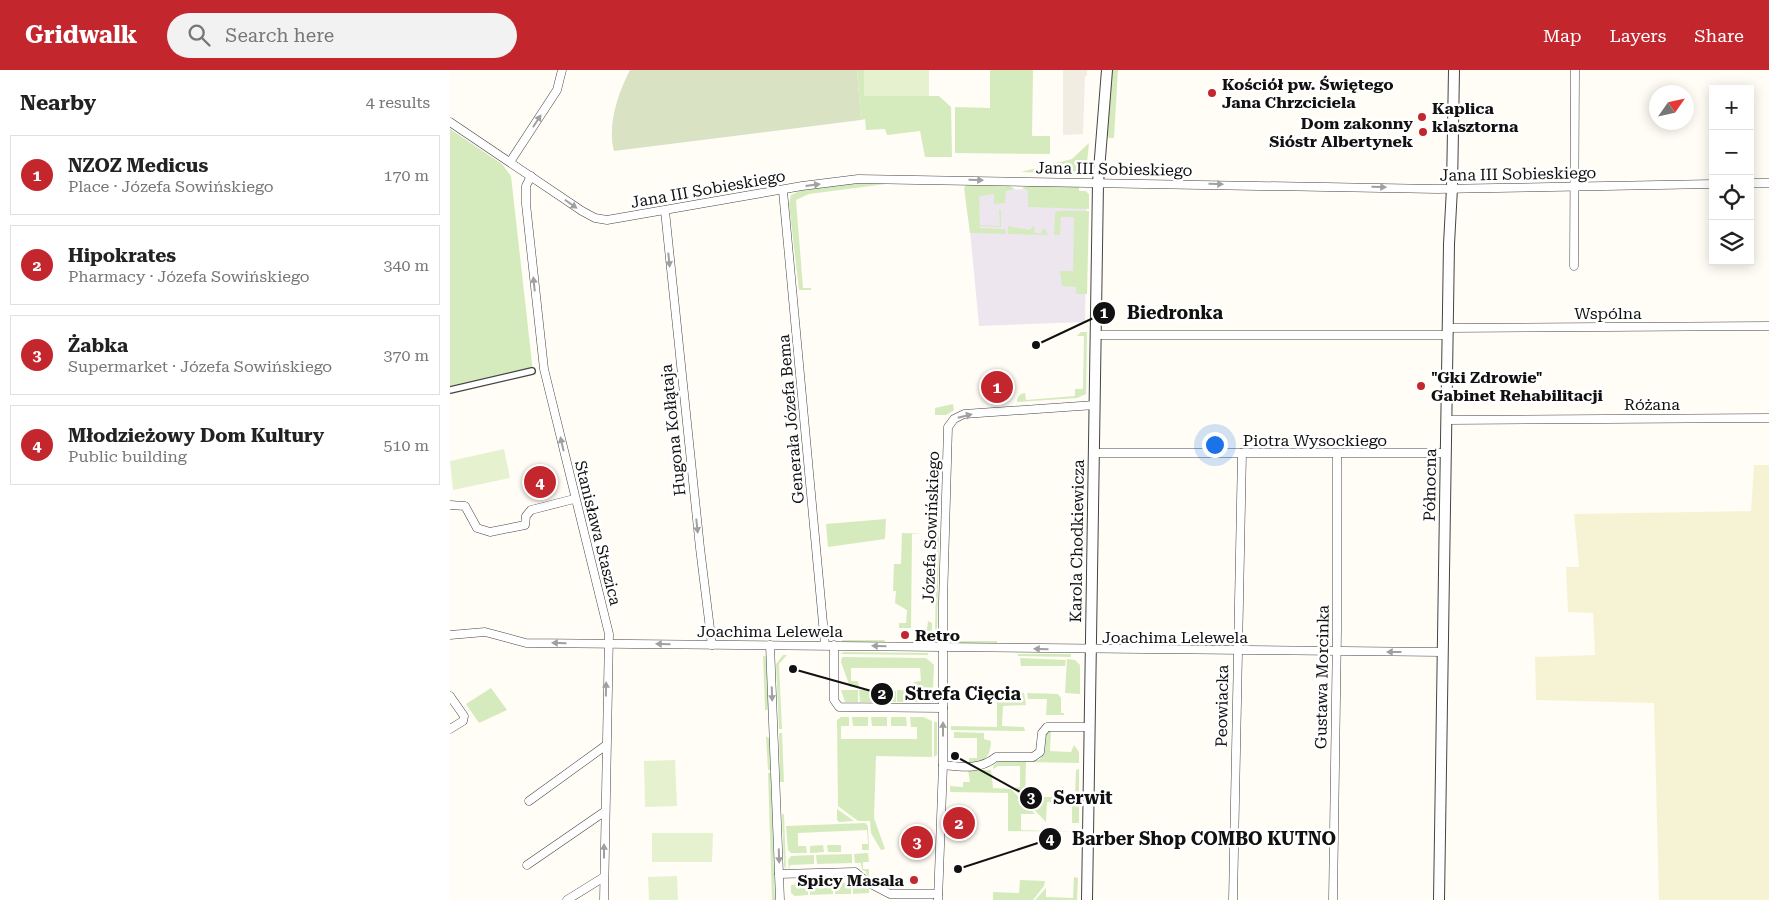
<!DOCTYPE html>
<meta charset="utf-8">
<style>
:root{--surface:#fff;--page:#f2f2f2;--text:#222;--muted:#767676;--line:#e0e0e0;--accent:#c4262e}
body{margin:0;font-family:"Roboto Serif",serif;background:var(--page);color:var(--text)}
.controls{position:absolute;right:15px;top:15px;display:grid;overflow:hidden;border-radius:0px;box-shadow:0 2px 12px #0003}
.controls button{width:45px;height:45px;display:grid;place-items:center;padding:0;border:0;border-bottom:1px solid var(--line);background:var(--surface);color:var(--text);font:25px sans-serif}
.compass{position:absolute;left:1199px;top:15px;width:45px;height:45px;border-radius:50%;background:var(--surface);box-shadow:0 2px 12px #0003;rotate:56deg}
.you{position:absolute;left:764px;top:374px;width:18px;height:18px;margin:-12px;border:4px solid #fff;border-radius:50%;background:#1a73e8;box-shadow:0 0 0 8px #1a73e833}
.badge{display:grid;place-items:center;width:32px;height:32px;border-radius:50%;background:var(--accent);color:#fff;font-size:16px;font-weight:700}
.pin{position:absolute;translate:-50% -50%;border:2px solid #fff;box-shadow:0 1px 5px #0006}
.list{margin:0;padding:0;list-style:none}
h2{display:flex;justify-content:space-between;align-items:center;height:65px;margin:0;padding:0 20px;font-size:21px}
h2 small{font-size:16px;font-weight:400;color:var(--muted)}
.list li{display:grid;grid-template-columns:32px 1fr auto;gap:15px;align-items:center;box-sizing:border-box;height:80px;margin:0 10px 10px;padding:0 10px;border:1px solid var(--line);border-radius:0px}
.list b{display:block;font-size:19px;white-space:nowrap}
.list p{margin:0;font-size:16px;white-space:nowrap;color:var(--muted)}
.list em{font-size:16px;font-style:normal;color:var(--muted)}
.icon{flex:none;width:28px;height:28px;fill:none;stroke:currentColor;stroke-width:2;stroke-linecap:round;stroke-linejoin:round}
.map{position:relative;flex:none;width:1319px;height:830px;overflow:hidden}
header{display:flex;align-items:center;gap:30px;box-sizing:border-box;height:70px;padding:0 25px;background:var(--accent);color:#fff}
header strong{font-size:24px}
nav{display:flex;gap:28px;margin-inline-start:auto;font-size:18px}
.search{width:350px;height:45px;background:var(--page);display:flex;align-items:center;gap:12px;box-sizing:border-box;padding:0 18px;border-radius:28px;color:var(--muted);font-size:19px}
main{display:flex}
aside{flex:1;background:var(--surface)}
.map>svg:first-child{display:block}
.industrial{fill:#eee6ef}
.farmland{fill:#f6f3d4}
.green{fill:#d5ebbd}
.cemetery{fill:#d9e3c4}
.pitch{fill:#e6f2cf}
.plaza{fill:#f1ede2}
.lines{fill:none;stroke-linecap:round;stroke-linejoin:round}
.pedestrian-casing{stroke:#444;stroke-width:8}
.minor-casing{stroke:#444;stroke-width:9}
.tertiary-casing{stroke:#444;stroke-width:12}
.pedestrian{stroke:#fff;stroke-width:5.5}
.minor{stroke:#fff;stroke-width:8}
.tertiary{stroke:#fff;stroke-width:10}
.oneway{fill:#a0a0a0}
.poi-dot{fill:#c4262e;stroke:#fff;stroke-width:2}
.labels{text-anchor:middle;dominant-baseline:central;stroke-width:5;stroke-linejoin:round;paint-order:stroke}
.poi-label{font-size:16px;font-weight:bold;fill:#111;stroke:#fff;text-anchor:start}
.street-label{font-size:16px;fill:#111;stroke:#fff}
.leader{fill:none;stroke:#111;stroke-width:2}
.callout-dot{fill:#111;stroke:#fff;stroke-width:2}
.mark-label{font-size:15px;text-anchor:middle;font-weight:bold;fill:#fff}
.callout-label{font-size:18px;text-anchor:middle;font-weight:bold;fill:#111;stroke:#fff;stroke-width:5;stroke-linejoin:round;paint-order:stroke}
</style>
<header>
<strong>Gridwalk</strong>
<div class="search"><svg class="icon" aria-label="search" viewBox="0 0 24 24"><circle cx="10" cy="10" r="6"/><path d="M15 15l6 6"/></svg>Search here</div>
<nav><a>Map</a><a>Layers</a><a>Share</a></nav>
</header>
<main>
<aside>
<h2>Nearby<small>4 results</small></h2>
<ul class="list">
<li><span class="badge">1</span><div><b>NZOZ Medicus</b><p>Place · Józefa Sowińskiego</p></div><em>170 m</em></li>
<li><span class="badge">2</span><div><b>Hipokrates</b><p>Pharmacy · Józefa Sowińskiego</p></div><em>340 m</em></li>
<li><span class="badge">3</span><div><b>Żabka</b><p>Supermarket · Józefa Sowińskiego</p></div><em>370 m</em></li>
<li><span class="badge">4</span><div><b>Młodzieżowy Dom Kultury</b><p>Public building</p></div><em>510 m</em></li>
</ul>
</aside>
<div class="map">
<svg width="1319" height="830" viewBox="0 0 1319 830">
<rect width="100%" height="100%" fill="#fffdf5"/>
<!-- industrial -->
<polygon class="industrial" points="516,118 637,121 635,252 529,256"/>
<!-- farmland -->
<polygon class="farmland" points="1304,395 1319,395 1319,830 1209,830 1204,633 1086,630 1085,587 1145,585 1143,543 1118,542 1116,497 1129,497 1124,444 1301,441"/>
<!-- green -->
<g class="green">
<polygon points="407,0 414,0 414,26 489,26 501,37 502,87 475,87 470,61 437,65 435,59 416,60 415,49 411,50"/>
<polygon points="540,0 583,0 582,66 600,66 600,84 505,83 505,37 540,38"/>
<polygon points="661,0 668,0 664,68 659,68 656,64"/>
<polygon points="0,59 52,94 61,106 83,302 0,317"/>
<polygon points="639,73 636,102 634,104 571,102 622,89"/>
<polygon points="403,112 436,114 359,124 346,130 353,218 361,218 361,220 349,220 339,134 341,125 352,120"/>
<polygon points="517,114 558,115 565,119 556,121 555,133 544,134 544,124 529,126 530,155 550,156 549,140 551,140 551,157 530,156 529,158 555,159 556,164 520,163 514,118"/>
<polygon points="579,115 629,116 629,121 635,121 639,124 639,139 578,137 578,121 572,118"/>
<polygon points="608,141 639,141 637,224 626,224 626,217 612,216 610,201 623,201 624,147 611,147 610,165 604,165 605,143"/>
<polygon points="558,156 579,160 584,156 585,163 591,163 594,158 598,165 558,164"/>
<path d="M631 262H637L636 324 627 328 567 332C567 327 570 323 575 323L576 330 625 326V319H633L634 266H627Z"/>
<polygon points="503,334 504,340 496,345 485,345 485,338"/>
<polygon points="436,449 435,469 378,477 376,454"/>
<path d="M452 463C463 463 474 464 484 465L483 472 478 471V464H462L461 558H449V553H456L457 540 445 533 446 521H443L444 494H451Z"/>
<polygon points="487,465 489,465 487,563 485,563"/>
<polygon points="478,551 482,553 482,565 464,567 464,558 477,559"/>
<polygon points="392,570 435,570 434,573 392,572"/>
<polygon points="504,571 547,571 547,574 503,573"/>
<polygon points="394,582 478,583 478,585 390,584"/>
<polygon points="568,584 621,584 621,587 568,586"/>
<polygon points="333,585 337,585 329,594 332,659 329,659 326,594"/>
<polygon points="313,586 316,586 319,640 315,640"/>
<polygon points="392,587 476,588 484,595 483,618 465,618 464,612 471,611 470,598 401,598 401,611 408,611 409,617 400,617 391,592"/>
<polygon points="570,588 616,590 615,596 571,596"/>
<polygon points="617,589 625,590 630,595 630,624 615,623"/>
<polygon points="41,618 57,640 29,653 16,634"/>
<polygon points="391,620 408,620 408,632 395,632"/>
<polygon points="409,620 427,620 427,632 410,632"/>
<polygon points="428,620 446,621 446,632 429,632"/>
<polygon points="447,620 483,621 483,632 447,632"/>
<polygon points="555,622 574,623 576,635 553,636 552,656 574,657 575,661 501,660 501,656 547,657 547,630 555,630"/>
<polygon points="577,623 608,624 611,628 611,643 614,643 614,645 596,645 597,629 578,629"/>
<polygon points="391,647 399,647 399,656 391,656 391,669 467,669 467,657 461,657 460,647 473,647 482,651 482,687 426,686 424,748 435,779 431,780 421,763 420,751 408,751 388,736 387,650"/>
<polygon points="402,647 418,647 418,656 403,656"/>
<polygon points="421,647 437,647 437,656 422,656"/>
<polygon points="441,647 456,647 457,656 441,656"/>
<polygon points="484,652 487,652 487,685 484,687"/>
<path d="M624 659 623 661H601L600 681 621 682 624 675 629 682V693L576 692 575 727H625L626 700 629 699V753H622V733L597 732 596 752 563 718 570 717V696H548L543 699V696L550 690H589C598 681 592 670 597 660Z"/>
<path d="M504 662 534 663V669L541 671C540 688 536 691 519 693V688H527V668H504Z"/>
<polygon points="329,663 332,663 334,712 330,712"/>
<polygon points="316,666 320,669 321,700 318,700"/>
<polygon points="518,700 541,700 543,718 561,719 585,744 571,744 571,760 625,762 558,761 558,723 500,722 500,716 513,717 513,712 520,712"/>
<polygon points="318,703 321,703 325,830 322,830"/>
<polygon points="387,739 404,751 389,752 387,750"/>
<polygon points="332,744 334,744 336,800 334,796"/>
<polygon points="415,753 418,756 419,780 412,780 412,774 418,774 417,760 348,763 348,776 356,776 357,783 341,783 338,780 336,756"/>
<polygon points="373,775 374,782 360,783 360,776"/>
<polygon points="377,775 391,775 391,782 378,782"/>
<polygon points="418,783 419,792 413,792 413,799 419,799 419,809 415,801 412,800 411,793 405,793 404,784"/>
<polygon points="402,784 402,793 367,794 366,785"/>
<polygon points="364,785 364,794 340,795 339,801 338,790 341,786"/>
<polygon points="406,806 419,818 419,823 403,824 403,812 407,812"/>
<polygon points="624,807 628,808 627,830 585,830 596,818 596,827 623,828"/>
<polygon points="570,810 595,811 594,816 583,830 543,830 543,822 569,823"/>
<polygon points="383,813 383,824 360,825 360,814"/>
<rect x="385" y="813" width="16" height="11"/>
<polygon points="358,814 358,825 345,826 341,823 341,815"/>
</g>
<!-- cemetery -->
<path class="cemetery" d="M180 0H407L411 50 164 81C157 55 168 23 180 0Z"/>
<!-- pitch -->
<g class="pitch">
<rect x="414" y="0" width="65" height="26"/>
<polygon points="54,379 60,408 3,420 0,391"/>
<polygon points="225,690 227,736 195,737 194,691"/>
<polygon points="202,763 263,763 262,792 202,792"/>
<polygon points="227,806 228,830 199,830 198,807"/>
</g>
<!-- plaza -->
<polygon class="plaza" points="613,0 637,0 637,6 635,6 633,64 613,65"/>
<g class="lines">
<!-- pedestrian casing -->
<g class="pedestrian-casing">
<polyline id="pedestrian" points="0,320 82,301"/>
</g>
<!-- minor casing -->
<g class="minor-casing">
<g id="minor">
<polyline points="0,52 132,141 145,148 157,150 352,116 408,109 987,119 1263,114"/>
<polyline points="60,92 107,20 112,0"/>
<polyline points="81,106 76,116 76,134 94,299 159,564 154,830"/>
<polyline points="1300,113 1319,113"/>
<polyline points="333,121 375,575"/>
<polyline points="215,141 250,478 262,575"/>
<polyline points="1124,196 1125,0"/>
<polyline points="997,258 1319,256"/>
<polyline points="646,265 997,265"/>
<polyline points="996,350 1319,348"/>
<polyline points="645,383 996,383"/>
<polyline points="0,435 15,436 27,458 40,462 75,455 76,446 81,440 124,429"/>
<polyline points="0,565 35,562 76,573 992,582"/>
<polyline points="320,575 330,830"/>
<polyline points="384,575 384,630 389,637 493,638"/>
<polyline points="0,626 14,646 13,651 0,659"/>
<path d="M493 695C513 697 530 700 546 687H583L590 682 592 663 597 657H640"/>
<polyline points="79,731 155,676"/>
<polyline points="77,795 154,742"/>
<polyline points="329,804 405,802 417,812 440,824 488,824"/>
<polyline points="117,830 154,807"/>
<polyline points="488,830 493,695 493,532 498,357 504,349 514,344 645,335"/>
<polyline points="783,830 792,383"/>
<polyline points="883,830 887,561 887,384"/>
</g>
</g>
<!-- tertiary casing -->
<g class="tertiary-casing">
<g id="tertiary">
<polyline points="637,830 648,113 657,0"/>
<polyline points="989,830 999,174 1002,118 1004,0"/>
</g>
</g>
<!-- pedestrian -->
<use href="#pedestrian" class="pedestrian"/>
<!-- minor -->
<use href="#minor" class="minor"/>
<!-- tertiary -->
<use href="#tertiary" class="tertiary"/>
</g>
<!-- one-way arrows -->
<defs><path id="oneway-solid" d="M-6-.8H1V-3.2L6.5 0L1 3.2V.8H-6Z" transform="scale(1.25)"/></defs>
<g class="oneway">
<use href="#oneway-solid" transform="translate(87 51) rotate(-57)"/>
<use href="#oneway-solid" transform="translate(526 110) rotate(2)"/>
<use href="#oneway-solid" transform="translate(766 114) rotate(1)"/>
<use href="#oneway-solid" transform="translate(363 115) rotate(-7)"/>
<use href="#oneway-solid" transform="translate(929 117) rotate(2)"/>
<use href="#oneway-solid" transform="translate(121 134) rotate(35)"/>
<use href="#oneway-solid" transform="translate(219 190) rotate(84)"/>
<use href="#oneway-solid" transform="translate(84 214) rotate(-96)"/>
<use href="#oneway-solid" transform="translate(515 346) rotate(-14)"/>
<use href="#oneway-solid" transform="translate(112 374) rotate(-103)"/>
<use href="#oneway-solid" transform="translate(247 456) rotate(84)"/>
<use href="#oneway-solid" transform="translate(109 573) rotate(-179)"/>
<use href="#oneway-solid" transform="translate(213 574) rotate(-179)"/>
<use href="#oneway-solid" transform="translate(429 576) rotate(-179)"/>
<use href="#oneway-solid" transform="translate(591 579) rotate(-179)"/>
<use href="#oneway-solid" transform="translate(944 582) rotate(-180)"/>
<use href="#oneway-solid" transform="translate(156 619) rotate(-89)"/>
<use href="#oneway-solid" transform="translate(322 624) rotate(88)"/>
<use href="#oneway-solid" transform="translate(493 659) rotate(-90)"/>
<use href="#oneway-solid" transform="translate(154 781) rotate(-90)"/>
<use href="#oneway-solid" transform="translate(329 786) rotate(88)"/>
</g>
<!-- markers -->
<g class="poi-dot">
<circle cx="762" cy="23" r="5"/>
<circle cx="972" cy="47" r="5"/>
<circle cx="973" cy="62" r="5"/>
<circle cx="971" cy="316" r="5"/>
<circle cx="455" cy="565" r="5"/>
<circle cx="464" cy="810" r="5"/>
</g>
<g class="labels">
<!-- poi labels -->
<g class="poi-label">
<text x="772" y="14">Kościół pw. Świętego<tspan x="772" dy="18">Jana Chrzciciela</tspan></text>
<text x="982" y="38">Kaplica<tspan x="982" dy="18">klasztorna</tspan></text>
<text x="963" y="53" text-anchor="end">Dom zakonny<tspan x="963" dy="18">Sióstr Albertynek</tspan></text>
<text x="981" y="307">"Gki Zdrowie"<tspan x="981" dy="18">Gabinet Rehabilitacji</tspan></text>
<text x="465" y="565">Retro</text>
<text x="454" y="810" text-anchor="end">Spicy Masala</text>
</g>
<!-- street labels -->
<g class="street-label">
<text transform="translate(664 99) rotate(1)">Jana III Sobieskiego</text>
<text transform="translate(1068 104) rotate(-1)">Jana III Sobieskiego</text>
<text transform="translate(258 119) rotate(-10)">Jana III Sobieskiego</text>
<text x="1158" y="243">Wspólna</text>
<text x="1202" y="334">Różana</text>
<text transform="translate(341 349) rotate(-95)">Generała Józefa Bema</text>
<text transform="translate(223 360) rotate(-96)">Hugona Kołłątaja</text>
<text x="865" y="370">Piotra Wysockiego</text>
<text transform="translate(980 415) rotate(-89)">Północna</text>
<text transform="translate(481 457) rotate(-88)">Józefa Sowińskiego</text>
<text transform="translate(148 463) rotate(76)">Stanisława Staszica</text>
<text transform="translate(627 471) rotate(-89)">Karola Chodkiewicza</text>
<text x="320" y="561">Joachima Lelewela</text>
<text x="725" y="567">Joachima Lelewela</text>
<text transform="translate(872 607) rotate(-89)">Gustawa Morcinka</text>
<text transform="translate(772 636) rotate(-89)">Peowiacka</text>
</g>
</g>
<!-- callouts -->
<path class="leader" d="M586 275L654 243M343 599L432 624M505 686L581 728M508 799L600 769"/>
<g class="callout-dot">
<circle cx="586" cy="275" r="5"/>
<circle cx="343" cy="599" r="5"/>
<circle cx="505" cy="686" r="5"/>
<circle cx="508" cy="799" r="5"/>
<circle cx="654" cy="243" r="12"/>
<circle cx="432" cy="624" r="12"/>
<circle cx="581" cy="728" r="12"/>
<circle cx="600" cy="769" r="12"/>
</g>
<g class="mark-label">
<text x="654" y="248">1</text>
<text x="432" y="629">2</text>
<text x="581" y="733">3</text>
<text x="600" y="774">4</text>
</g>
<g class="callout-label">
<text x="725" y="249">Biedronka</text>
<text x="513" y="630">Strefa Cięcia</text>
<text x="633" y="734">Serwit</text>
<text x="754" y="775">Barber Shop COMBO KUTNO</text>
</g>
</svg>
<div class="controls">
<button>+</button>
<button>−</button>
<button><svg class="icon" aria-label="locate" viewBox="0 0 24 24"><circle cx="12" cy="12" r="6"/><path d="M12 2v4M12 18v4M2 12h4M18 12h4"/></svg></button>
<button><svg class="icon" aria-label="layers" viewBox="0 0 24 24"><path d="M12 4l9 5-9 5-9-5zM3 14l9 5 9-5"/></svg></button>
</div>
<svg class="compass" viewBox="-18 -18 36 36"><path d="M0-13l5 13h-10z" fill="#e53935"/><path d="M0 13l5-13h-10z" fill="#767676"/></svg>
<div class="you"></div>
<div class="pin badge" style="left:547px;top:317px">1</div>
<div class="pin badge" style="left:509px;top:753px">2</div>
<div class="pin badge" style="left:467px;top:772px">3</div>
<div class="pin badge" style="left:90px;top:412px">4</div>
</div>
</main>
